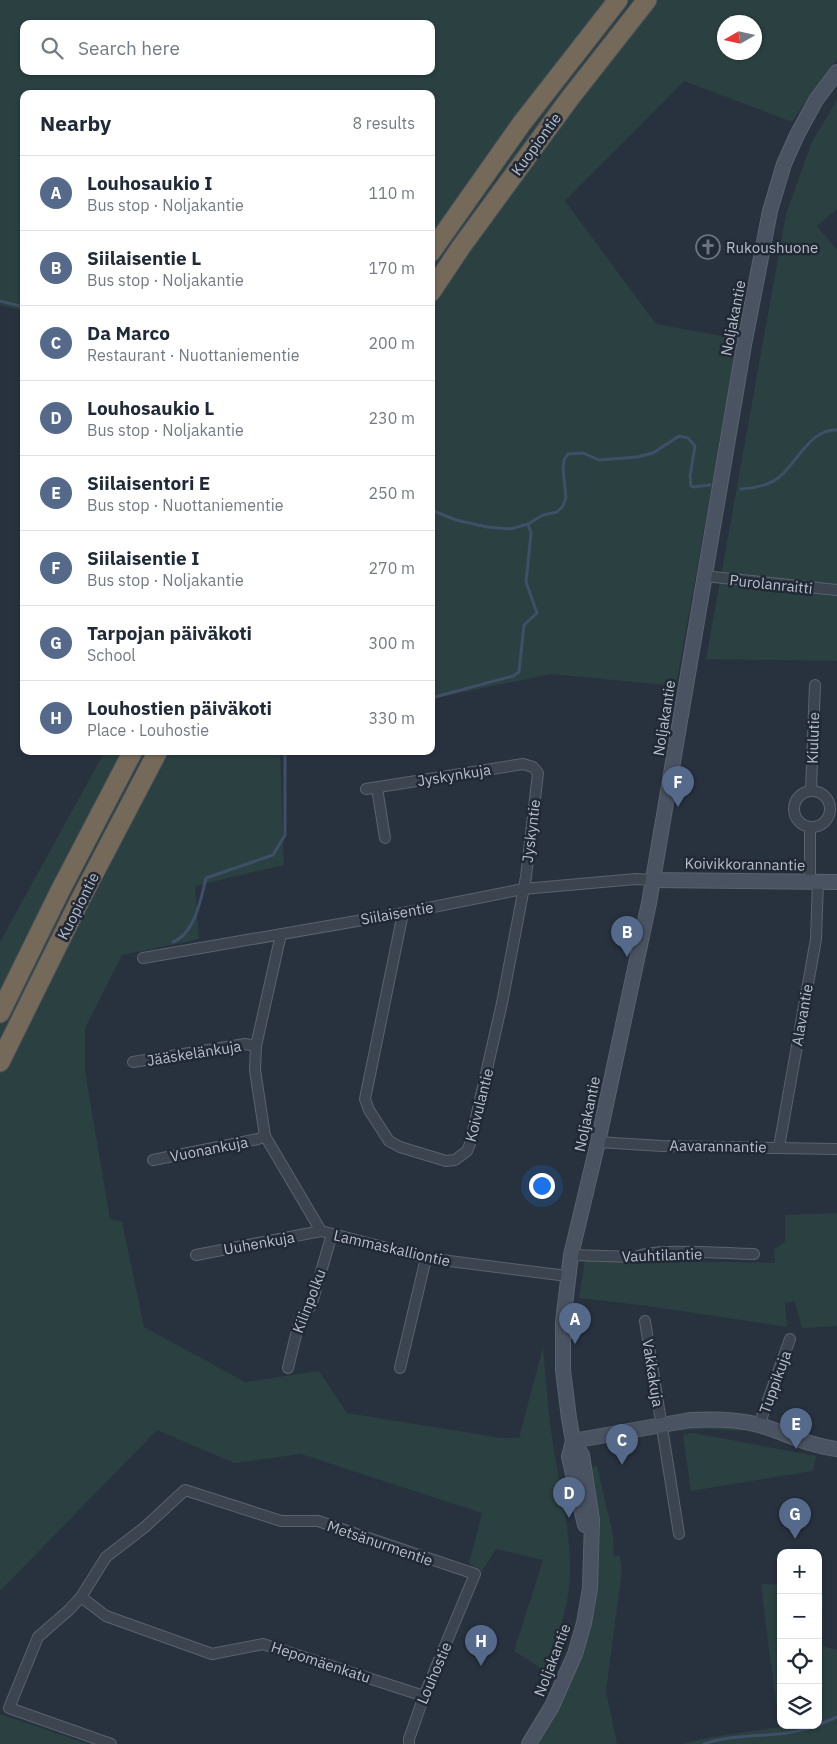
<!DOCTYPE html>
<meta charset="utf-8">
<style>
:root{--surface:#fff;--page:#f2f2f3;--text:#1f2937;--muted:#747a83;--line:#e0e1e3;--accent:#556a8b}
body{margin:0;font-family:"IBM Plex Sans",sans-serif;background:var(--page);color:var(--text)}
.controls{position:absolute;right:15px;bottom:15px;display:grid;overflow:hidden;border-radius:10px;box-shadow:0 1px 4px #0004}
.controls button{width:45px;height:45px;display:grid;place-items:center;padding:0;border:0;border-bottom:1px solid var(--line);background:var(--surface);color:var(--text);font:25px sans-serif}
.compass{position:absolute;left:717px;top:15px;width:45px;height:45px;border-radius:50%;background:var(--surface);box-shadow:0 1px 4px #0004;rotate:261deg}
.you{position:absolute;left:541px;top:1185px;width:18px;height:18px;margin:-12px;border:4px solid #fff;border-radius:50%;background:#1a73e8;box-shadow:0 0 0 8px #1a73e833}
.badge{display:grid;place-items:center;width:32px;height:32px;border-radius:50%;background:var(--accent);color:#fff;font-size:16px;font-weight:700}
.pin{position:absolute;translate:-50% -41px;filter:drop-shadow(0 1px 2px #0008)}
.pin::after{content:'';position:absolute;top:26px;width:18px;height:15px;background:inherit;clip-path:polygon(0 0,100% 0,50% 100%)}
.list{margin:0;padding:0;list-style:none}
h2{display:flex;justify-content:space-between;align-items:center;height:65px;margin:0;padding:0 20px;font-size:21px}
h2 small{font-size:16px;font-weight:400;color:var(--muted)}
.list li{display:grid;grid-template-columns:32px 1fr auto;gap:15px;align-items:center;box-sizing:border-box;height:75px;padding:0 20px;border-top:1px solid var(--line)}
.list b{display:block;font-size:19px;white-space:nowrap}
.list p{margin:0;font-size:16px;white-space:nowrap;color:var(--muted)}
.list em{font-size:16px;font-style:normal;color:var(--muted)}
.icon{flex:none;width:28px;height:28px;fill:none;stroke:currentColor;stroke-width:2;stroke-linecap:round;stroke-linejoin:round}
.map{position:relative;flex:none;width:837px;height:1744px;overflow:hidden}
.search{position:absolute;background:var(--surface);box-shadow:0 1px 4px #0004;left:20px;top:20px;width:415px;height:55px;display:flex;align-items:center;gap:12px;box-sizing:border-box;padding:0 18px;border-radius:10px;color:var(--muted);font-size:19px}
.panel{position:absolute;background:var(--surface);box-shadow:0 1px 4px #0004;left:20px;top:90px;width:415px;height:665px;border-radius:10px}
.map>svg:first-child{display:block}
.green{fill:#2b4041;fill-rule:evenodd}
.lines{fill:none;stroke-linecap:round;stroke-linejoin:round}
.stream{stroke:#3f4f67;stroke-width:3}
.street-casing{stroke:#59626d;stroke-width:12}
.secondary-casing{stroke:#59626d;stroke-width:16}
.highway-casing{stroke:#464f5a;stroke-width:21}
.street{stroke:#3c4450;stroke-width:10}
.secondary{stroke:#4a5362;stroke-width:14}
.highway{stroke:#756a59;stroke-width:19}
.labels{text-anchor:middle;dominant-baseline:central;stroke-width:5;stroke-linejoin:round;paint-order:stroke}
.street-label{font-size:15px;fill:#b8bfca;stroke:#202935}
.poi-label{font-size:15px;fill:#b8bfca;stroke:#202935;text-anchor:start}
</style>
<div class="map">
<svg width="837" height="1744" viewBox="0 0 837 1744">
<rect width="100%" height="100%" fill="#28323f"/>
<!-- green -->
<g class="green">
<path d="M0 0H837V60L809 96 792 122 684 81 565 201 656 324 738 339 676 686 551 674 431 699V94H24V311L0 305ZM724 22H754V52H724ZM24 24H431V71H24Z"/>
<polygon points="837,100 837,209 817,226 837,250 837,661 706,659 786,214 812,142"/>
<path d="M105 751H280L284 865 195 886 199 939 122 955 85 1028V1071L110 1219 122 1222 144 1327 245 1382 319 1371 347 1413 502 1438H519L543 1347C546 1384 549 1420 555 1457 562 1496 571 1535 570 1575 569 1607 557 1641 544 1670L514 1651 543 1560 496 1549 482 1571 469 1564 482 1513 301 1454 234 1463 157 1430 0 1591V942Z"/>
<polygon points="837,1213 837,1326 802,1328 795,1301 785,1303 787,1327 648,1306 579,1298 585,1260 775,1263 774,1249 785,1242 785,1215"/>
<polygon points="703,1425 744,1428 741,1431 709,1429 671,1431 674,1428"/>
<polygon points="693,1433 816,1456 813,1471 691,1491 683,1435"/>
<polygon points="597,1466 613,1535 614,1556 620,1556 622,1570 606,1691 617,1744 539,1744 557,1713 568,1689 587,1634 589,1468"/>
<polygon points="765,1584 781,1585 781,1725 818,1725 818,1593 823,1594 822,1646 837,1650 837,1744 682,1744 712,1737 779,1727 761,1585"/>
<polygon points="0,1714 88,1744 0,1744"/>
</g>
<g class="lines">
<!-- stream -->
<g class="stream">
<polyline points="0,301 24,307"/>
<path d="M741 489C754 488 768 486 778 478 796 465 810 428 837 430"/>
<polyline points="431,510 456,520 487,527 510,529 528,524 543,515 557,512 563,506 566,498 563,469 564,460 568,454 583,453 599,460 637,457 653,453 679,436 688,438 695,446 690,476 691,486 693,487 710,485"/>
<polyline points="431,698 513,676 519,672 524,625 537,613 526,582 531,533 528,524"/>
<path d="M173 942C195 933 201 899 206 878L273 855 285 835V751"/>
<polyline points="818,1725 837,1717"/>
<path d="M704 1744C740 1731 781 1740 817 1725"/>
</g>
<!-- street casing -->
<g class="street-casing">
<g id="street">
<polyline points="704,576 837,590"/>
<polyline points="377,788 385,838"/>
<polyline points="366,789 523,764 533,767 538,773 526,877 502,1003 470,1144 467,1151 455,1160 446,1161 400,1147 389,1141 369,1110 365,1099 403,913"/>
<polyline points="811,790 815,685"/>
<circle cx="812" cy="809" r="18"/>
<polyline points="810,827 810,881"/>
<polyline points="281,934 256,1046 255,1070 265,1136 321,1231 426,1258 567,1276"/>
<polyline points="143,958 403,913 523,889 636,879 653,880"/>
<polyline points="133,1062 245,1044 256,1046"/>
<polyline points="598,1142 662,1146 837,1149"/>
<polyline points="779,1147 816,939 818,881"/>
<polyline points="153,1160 258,1139 265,1136"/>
<polyline points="196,1255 321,1231"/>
<path d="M571 1255 636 1257C654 1247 730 1254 754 1254"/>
<polyline points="645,1321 679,1534"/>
<polyline points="288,1368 300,1318 311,1306 332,1234"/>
<polyline points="400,1368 426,1258"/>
<polyline points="759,1425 790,1339"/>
<polyline points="81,1597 106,1616 212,1654 263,1644 424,1696"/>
<polyline points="111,1744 9,1708 38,1637 69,1610 81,1597 106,1557 145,1527 185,1490 281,1521 318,1521 475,1574 424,1696 409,1739 409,1744"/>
</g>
</g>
<!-- secondary casing -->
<g class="secondary-casing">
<g id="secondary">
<polyline points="653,880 837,882"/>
<path d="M573 1441 690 1420C713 1419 738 1419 759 1425 786 1433 809 1446 837 1449"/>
<polyline points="573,1441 569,1457 585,1525"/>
<polyline points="529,1744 552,1706 575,1654 584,1623 590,1588 592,1520 582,1455 573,1441 569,1418 563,1370 563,1322 571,1255 598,1142 649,903 744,345 770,211 784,164 797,135 816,100 837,72"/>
</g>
</g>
<!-- highway casing -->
<g class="highway-casing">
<g id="highway">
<polyline points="431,252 522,123 618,0"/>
<polyline points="431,292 461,247 570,98 647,0"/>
<polyline points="0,1013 61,889 133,751"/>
<polyline points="0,1062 80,900 158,751"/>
</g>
</g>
<!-- street -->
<use href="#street" class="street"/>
<!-- secondary -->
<use href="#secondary" class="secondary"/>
<!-- highway -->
<use href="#highway" class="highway"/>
</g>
<!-- icons -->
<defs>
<g id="church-ring" transform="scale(1.25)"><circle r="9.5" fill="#202935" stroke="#6b7280" stroke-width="1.5"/><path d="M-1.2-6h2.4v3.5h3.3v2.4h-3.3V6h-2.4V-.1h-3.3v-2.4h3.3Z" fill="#6b7280"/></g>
</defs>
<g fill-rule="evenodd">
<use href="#church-ring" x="708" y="247"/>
</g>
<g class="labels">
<!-- street labels -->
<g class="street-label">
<text transform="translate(536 144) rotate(-54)">Kuopiontie</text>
<text transform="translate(733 318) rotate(-79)">Noljakantie</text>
<text transform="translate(771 584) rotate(6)">Purolanraitti</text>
<text transform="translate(664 718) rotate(-81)">Noljakantie</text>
<text transform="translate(813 738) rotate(-88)">Kiulutie</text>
<text transform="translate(454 775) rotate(-9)">Jyskynkuja</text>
<text transform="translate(531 831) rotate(-83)">Jyskyntie</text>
<text transform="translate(745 864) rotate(1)">Koivikkorannantie</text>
<text transform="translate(78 906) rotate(-63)">Kuopiontie</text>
<text transform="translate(397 913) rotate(-10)">Siilaisentie</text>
<text transform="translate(802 1015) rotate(-80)">Alavantie</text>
<text transform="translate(194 1053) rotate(-9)">Jääskelänkuja</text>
<text transform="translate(479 1105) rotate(-76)">Koivulantie</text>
<text transform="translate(587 1114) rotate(-78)">Noljakantie</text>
<text transform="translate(718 1146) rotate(1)">Aavarannantie</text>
<text transform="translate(209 1149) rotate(-11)">Vuonankuja</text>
<text transform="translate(259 1243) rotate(-10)">Uuhenkuja</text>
<text transform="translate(392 1248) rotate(13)">Lammaskalliontie</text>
<text transform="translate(662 1255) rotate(-2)">Vauhtilantie</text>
<text transform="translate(309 1301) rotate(-69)">Kilinpolku</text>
<text transform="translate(653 1373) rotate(81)">Vakkakuja</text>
<text transform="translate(775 1382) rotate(-70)">Tuppikuja</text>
<text transform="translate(380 1543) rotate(19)">Metsänurmentie</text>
<text transform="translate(552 1660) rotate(-69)">Noljakantie</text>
<text transform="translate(321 1662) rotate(18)">Hepomäenkatu</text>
<text transform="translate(434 1673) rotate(-67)">Louhostie</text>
</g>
<!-- poi labels -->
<g class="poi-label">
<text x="726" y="247">Rukoushuone</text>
</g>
</g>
</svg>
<div class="controls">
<button>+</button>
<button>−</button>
<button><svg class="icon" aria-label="locate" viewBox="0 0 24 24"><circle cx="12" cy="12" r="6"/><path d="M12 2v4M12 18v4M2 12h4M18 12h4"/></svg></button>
<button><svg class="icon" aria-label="layers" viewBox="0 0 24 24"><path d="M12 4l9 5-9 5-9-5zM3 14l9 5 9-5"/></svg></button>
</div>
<svg class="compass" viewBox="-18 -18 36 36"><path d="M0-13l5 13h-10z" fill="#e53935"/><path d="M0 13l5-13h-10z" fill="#747a83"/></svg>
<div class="you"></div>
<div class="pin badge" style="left:575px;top:1344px">A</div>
<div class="pin badge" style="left:627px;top:957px">B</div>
<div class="pin badge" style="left:622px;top:1465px">C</div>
<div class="pin badge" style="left:569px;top:1518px">D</div>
<div class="pin badge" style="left:796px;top:1449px">E</div>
<div class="pin badge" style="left:678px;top:807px">F</div>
<div class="pin badge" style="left:795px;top:1539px">G</div>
<div class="pin badge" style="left:481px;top:1666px">H</div>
<div class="search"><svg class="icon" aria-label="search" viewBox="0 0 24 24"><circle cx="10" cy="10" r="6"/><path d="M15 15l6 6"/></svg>Search here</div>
<section class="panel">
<h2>Nearby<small>8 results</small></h2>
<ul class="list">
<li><span class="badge">A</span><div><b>Louhosaukio I</b><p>Bus stop · Noljakantie</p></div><em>110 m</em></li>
<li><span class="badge">B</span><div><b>Siilaisentie L</b><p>Bus stop · Noljakantie</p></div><em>170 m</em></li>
<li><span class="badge">C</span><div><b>Da Marco</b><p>Restaurant · Nuottaniementie</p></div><em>200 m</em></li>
<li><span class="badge">D</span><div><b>Louhosaukio L</b><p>Bus stop · Noljakantie</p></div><em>230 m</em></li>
<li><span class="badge">E</span><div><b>Siilaisentori E</b><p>Bus stop · Nuottaniementie</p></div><em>250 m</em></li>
<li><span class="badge">F</span><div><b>Siilaisentie I</b><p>Bus stop · Noljakantie</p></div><em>270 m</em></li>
<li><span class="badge">G</span><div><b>Tarpojan päiväkoti</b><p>School</p></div><em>300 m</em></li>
<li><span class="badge">H</span><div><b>Louhostien päiväkoti</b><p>Place · Louhostie</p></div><em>330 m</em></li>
</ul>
</section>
</div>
